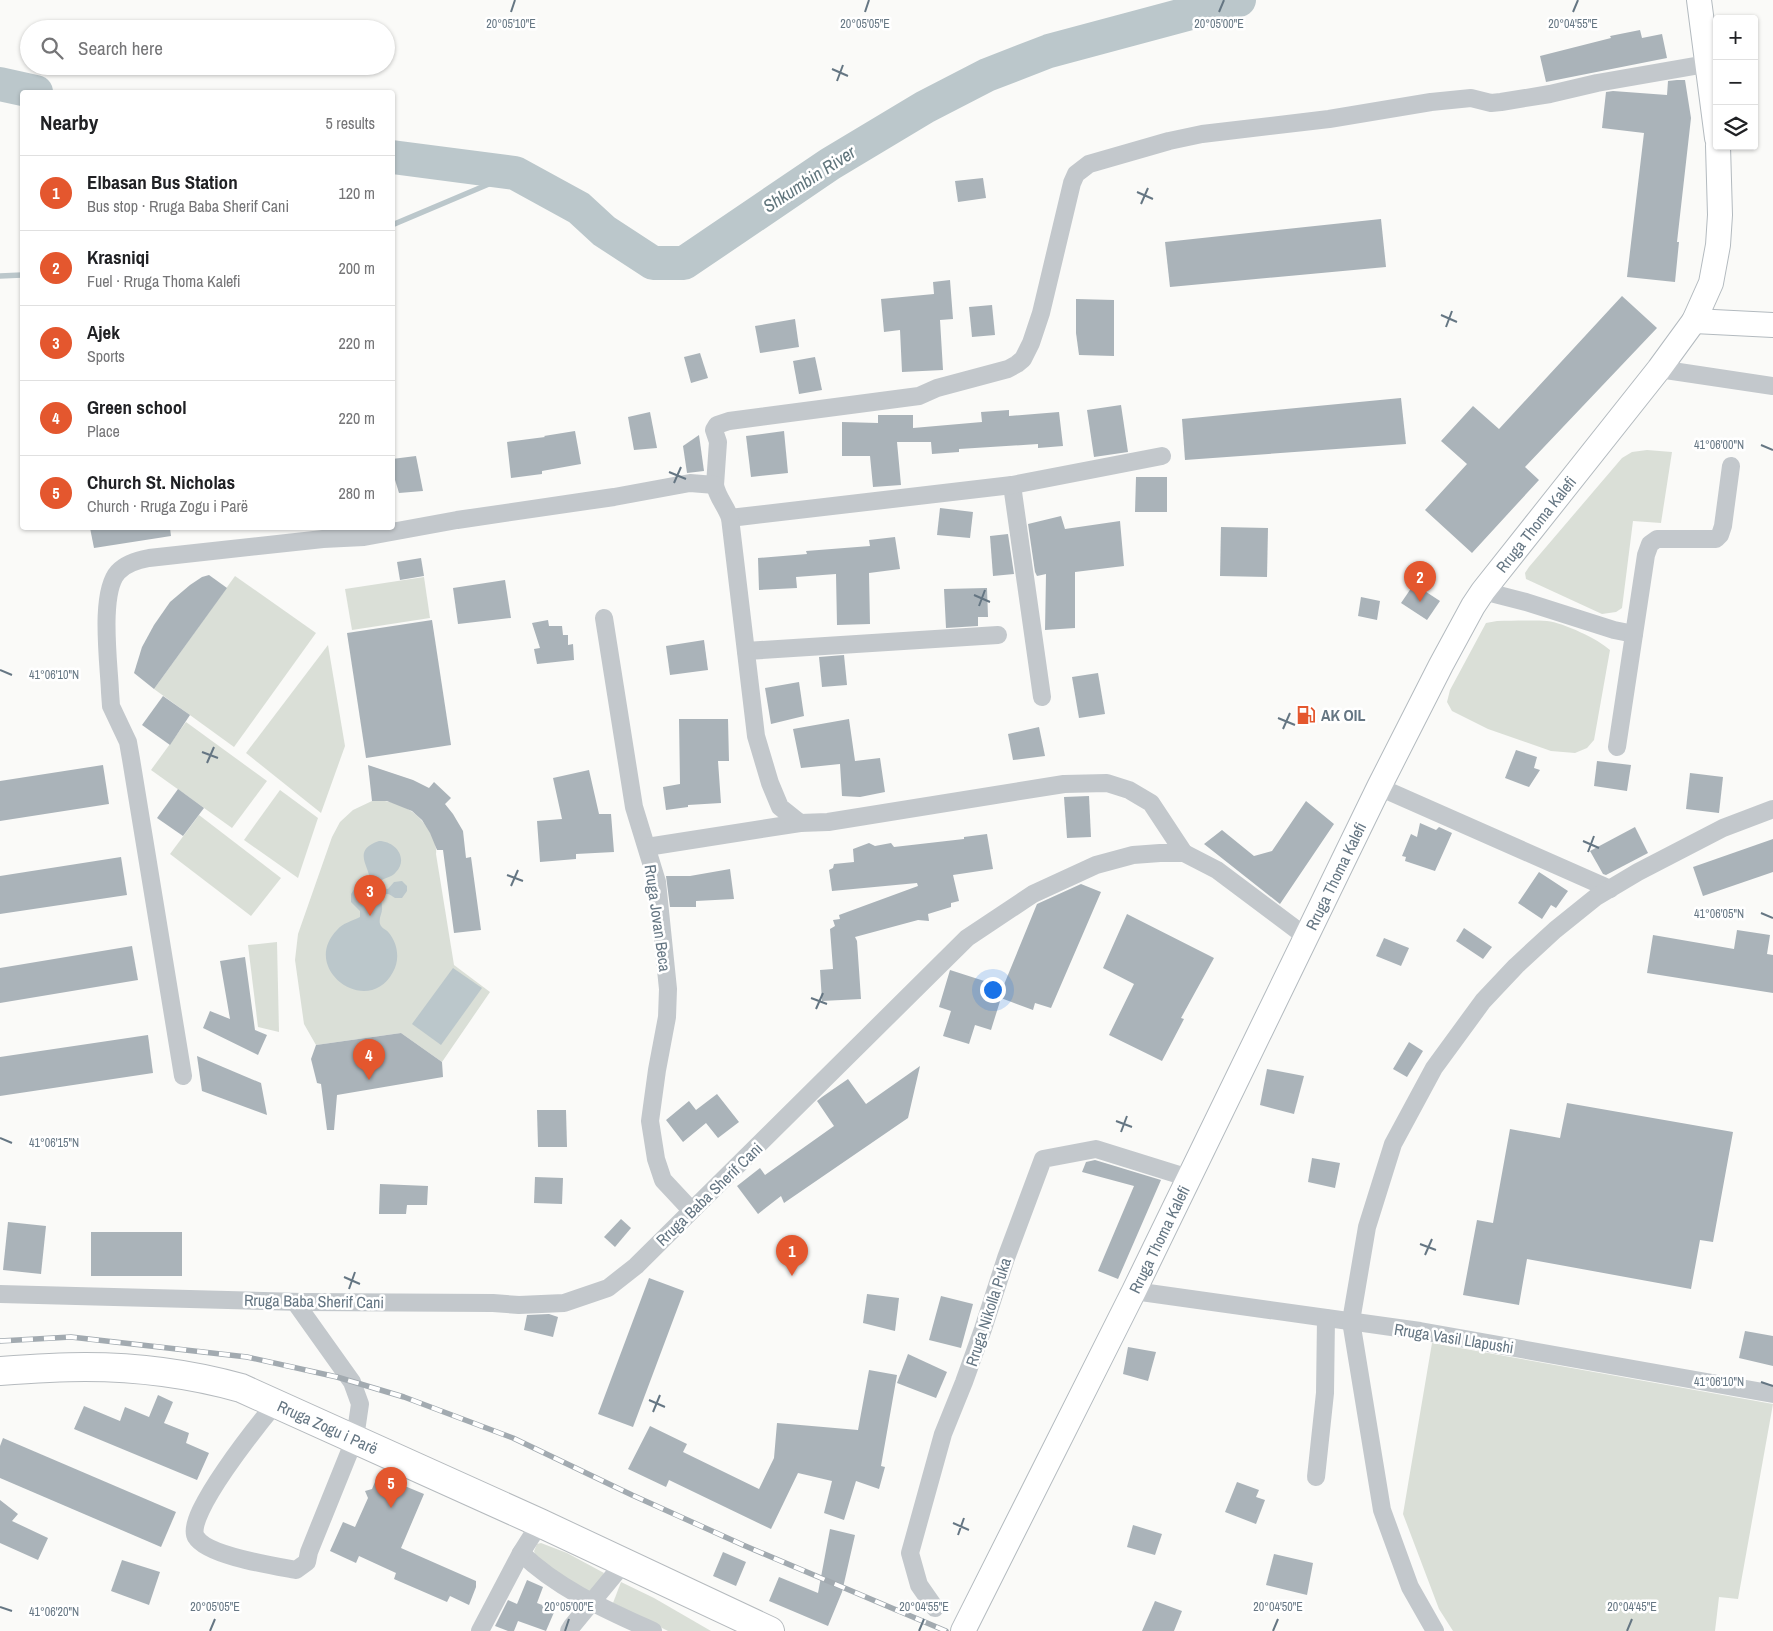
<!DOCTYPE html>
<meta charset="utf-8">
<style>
:root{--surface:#fff;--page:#f6f6f6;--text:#202124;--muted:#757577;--line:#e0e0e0;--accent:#e4572e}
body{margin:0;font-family:"Archivo Narrow",sans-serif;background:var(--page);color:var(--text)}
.controls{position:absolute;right:15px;top:15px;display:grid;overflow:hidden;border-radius:5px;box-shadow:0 1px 4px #0004}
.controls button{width:45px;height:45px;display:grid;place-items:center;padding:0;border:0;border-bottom:1px solid var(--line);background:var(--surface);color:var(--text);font:25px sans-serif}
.you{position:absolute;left:992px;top:989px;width:18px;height:18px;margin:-12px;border:4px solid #fff;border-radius:50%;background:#1a73e8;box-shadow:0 0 0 8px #1a73e833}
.badge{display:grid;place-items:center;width:32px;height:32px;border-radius:50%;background:var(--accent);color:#fff;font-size:16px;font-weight:700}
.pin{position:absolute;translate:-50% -41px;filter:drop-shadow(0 1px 2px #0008)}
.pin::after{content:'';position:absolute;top:26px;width:18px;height:15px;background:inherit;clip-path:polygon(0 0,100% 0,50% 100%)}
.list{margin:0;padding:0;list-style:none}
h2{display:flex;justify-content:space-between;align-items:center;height:65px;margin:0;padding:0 20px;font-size:21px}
h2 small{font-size:16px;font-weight:400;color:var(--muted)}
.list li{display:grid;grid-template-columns:32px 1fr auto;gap:15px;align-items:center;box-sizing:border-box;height:75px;padding:0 20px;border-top:1px solid var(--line)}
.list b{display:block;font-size:19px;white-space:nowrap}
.list p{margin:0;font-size:16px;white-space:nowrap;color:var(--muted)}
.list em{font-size:16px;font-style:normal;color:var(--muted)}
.icon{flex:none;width:28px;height:28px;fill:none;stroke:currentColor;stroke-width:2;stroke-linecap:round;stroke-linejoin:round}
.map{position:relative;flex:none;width:1773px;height:1631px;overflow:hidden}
.search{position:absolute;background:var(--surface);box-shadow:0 1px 4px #0004;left:20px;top:20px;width:375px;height:55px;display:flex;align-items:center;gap:12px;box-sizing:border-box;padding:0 18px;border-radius:28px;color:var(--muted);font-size:19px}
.panel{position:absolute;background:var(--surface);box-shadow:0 1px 4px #0004;left:20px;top:90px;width:375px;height:440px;border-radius:5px}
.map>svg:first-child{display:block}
.green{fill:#dadfd7}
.water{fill:#bbc7cb}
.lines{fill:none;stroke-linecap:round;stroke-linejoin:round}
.stream{stroke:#bbc7cb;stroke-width:5.5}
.river{stroke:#bbc7cb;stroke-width:34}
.building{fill:#aab3b9}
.secondary-casing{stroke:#b3babf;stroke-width:26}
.primary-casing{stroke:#b5babe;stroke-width:30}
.street{stroke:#c3c8cc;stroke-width:18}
.secondary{stroke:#fff;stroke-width:24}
.primary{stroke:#fff;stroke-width:28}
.rail-casing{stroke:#a2aab0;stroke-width:5.5}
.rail{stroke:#fff;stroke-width:4;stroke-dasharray:11;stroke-linecap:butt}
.ticks{fill:none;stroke:#657683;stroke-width:2}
.labels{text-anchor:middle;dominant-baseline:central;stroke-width:5;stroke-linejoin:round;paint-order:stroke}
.street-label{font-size:16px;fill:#657683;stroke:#fff}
.poi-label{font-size:16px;font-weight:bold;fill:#657683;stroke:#fff;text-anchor:start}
.water-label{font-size:18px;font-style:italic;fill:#60757c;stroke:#fff}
.ticks-label{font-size:12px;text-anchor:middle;fill:#657683;stroke:#fff;stroke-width:5;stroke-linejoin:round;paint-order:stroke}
</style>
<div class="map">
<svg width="1773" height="1631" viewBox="0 0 1773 1631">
<rect width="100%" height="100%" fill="#fafaf8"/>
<!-- green -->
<g class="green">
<polygon points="1647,450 1672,452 1661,523 1633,521 1622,608 1616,612 1602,614 1526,579 1525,573 1529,567 1622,458 1632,452"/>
<polygon points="235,576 316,633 234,747 154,689"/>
<polygon points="424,577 430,618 352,630 345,589"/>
<path d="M1497 621C1513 621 1531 620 1547 621 1564 623 1598 639 1610 650L1594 740 1587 748 1575 753 1551 751 1488 729 1452 711 1447 702 1450 690 1486 623Z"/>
<polygon points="328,645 345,746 321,813 246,753"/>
<polygon points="186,722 267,781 232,828 151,770"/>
<polygon points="280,790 318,818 298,878 244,840"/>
<path d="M379 800C403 803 419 812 431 834 434 840 437 847 436 854L454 965 490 992 442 1062 401 1033 316 1045 304 1024 295 960 298 934 332 837 340 822 353 810 372 801Z"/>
<polygon points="199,815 281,878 251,916 170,854"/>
<polygon points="277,942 279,1032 258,1027 248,945"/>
<polygon points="1432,1343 1773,1404 1738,1599 1719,1597 1715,1631 1453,1631 1439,1609 1403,1514"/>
<polygon points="541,1543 567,1553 604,1573 594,1594 571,1584 536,1558 534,1551 537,1544"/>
<polygon points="621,1582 654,1598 711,1631 668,1631 613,1603"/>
</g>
<!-- water -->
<g class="water">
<path d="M379 841C395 841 409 858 396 872 392 877 387 877 382 880L380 885 382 888 388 889 394 882 402 881 407 886V891L402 898H395C390 895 388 892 382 896 380 901 382 902 382 907 383 914 377 919 381 926 383 929 387 930 389 933 398 944 400 960 393 972 368 1019 299 969 337 930 343 923 352 921 360 917V911L351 902V894L357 885 369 882C373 869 349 851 379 841Z"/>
<polygon points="453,968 482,988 441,1045 412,1024"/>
</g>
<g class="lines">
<!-- stream -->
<g class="stream">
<polyline points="392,225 515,173"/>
<polyline points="0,276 22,275"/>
</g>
<!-- river -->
<g class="river">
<polyline points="0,84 36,92"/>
<polyline points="392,157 515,173 579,208 604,231 653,263 684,263 830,164 925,107 987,75 1049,51 1239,0"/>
</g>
</g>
<!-- building -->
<g class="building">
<polygon points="1640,30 1642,38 1662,34 1667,58 1546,82 1540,56 1611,38 1610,36"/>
<polygon points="1677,80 1685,80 1691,118 1677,242 1679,242 1675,282 1627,277 1644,133 1602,128 1606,92 1613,91 1667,95 1668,81"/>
<polygon points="983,178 986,198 958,202 955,181"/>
<polygon points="1381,219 1386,267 1170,287 1165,242"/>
<polygon points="950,280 953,319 940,320 943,370 902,372 900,330 884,332 881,299 934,294 933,282"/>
<polygon points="1622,296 1657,328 1525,467 1539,480 1472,553 1425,510 1467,464 1441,441 1473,406 1499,429"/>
<polygon points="1076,299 1114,300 1114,356 1079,355 1076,333"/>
<polygon points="992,305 995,335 972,337 969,307"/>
<polygon points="795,319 799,347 760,353 755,326"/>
<polygon points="700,353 708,378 691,383 684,357"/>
<polygon points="815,357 822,390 799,394 793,361"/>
<polygon points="1401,398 1406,444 1185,460 1182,419"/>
<polygon points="1121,405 1128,452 1094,457 1087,410"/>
<polygon points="1009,410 1009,416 1059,412 1063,446 1038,448 1038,444 959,449 959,452 932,454 931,442 897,442 901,485 873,487 870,456 842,456 842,422 878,423 878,415 913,415 913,428 982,422 981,412"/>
<polygon points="650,412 657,448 634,450 628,417"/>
<polygon points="575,431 581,464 542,471 542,474 511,478 507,442 545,437 544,436"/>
<polygon points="784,431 788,473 751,477 746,436"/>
<polygon points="699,435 704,471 687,473 683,446"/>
<polygon points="416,456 423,491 399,493 392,470 392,459"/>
<polygon points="1136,477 1167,477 1167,512 1135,512"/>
<polygon points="940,508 973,512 970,538 937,535"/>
<polygon points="1061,516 1065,529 1120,521 1124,566 1075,572 1075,628 1045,630 1046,574 1037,576 1035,572 1028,524"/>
<polygon points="1221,527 1268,528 1267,577 1220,576"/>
<polygon points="90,528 170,528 171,536 94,548"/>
<polygon points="1008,534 1014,574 993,576 990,536"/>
<polygon points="895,537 900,569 869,573 870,624 837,625 836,574 796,577 797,588 759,590 758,558 807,554 806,551 870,546 869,540"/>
<polygon points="421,558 424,576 400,580 397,562"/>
<polygon points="209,575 227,588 154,689 134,673 142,647 154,625 170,602 190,585 202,577"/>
<polygon points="505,580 511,618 458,624 453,588"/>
<polygon points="1414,584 1440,601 1427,620 1401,603"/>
<polygon points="987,588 988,617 978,617 978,626 946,628 944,589"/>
<polygon points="1361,597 1380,601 1377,620 1358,616"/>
<polygon points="432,620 451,745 366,758 347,633"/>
<polygon points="548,620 549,626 562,626 563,635 568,635 568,645 573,644 574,660 537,664 534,649 540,648 532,623"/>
<polygon points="704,640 708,670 670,675 666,646"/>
<polygon points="844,655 847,685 822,687 819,657"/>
<polygon points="1098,673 1105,714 1079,718 1072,677"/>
<polygon points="799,682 804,716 771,724 765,688"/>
<polygon points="163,696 190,715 170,745 142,725"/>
<polygon points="679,719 728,719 729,761 718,761 721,803 688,805 688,807 666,810 663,787 680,784"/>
<polygon points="849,719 855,761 880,758 885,792 860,797 842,796 840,764 801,768 793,729"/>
<polygon points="1039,727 1045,756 1013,760 1008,734"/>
<polygon points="1516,750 1537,757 1534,768 1540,770 1529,787 1505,778"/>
<polygon points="1597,761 1631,765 1627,791 1594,786"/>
<polygon points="103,765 109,804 0,821 0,781"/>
<polygon points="368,765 413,780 429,788 434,782 451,798 445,804 453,814 463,831 466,858 471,857 481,930 454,933 443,850 437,850 430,833 422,820 412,811 387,801 372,801"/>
<polygon points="589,770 599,814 611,814 614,852 576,854 576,859 540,862 537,821 562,819 553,778"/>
<polygon points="1690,773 1723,777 1719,813 1686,809"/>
<polygon points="178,789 204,808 183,836 157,818"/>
<polygon points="1089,796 1091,837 1067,838 1064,797"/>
<polygon points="1306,801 1334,824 1280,904 1204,844 1222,830 1254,856 1272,851"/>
<polygon points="1420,823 1436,830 1439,827 1452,833 1435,871 1405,861 1406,857 1402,856 1411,834 1417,837"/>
<polygon points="1635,827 1648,853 1606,875 1603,874 1590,851"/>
<polygon points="987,834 993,869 953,875 959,901 951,903 951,907 928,914 929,921 918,920 855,937 857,941 861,999 822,1001 820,970 833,969 830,929 835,926 833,920 840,919 839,915 918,886 917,883 832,891 829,870 833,868 834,864 854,862 853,849 869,843 875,846 891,843 894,847 964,839 964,837"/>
<polygon points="1773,839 1773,872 1703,896 1693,867"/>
<polygon points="121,857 127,895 0,914 0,876"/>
<polygon points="730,869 734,899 696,901 696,907 670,907 666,876 690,876"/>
<polygon points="1539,872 1568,891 1556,908 1551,905 1542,919 1518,903"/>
<polygon points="1081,884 1101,892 1051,1008 1035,1003 1033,1010 1001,998 991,1030 975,1025 969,1044 943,1036 951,1011 939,1007 950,970 1003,987 1037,904"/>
<polygon points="1127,914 1214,958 1181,1018 1184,1019 1162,1061 1109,1035 1134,984 1103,968"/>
<polygon points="1464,928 1492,947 1483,959 1456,941"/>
<polygon points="1737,930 1770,935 1767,954 1773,955 1773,993 1647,973 1653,935 1734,949"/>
<polygon points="1384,938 1409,948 1401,966 1376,956"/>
<polygon points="132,946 138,980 0,1003 0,968"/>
<polygon points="245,957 255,1030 267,1035 258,1055 203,1028 210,1011 230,1019 220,961"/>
<polygon points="401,1033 442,1062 443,1077 337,1095 334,1130 327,1130 321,1084 317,1083 311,1059 316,1045"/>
<polygon points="148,1035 153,1073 0,1096 0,1057"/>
<polygon points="1409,1042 1423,1051 1407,1077 1393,1069"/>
<polygon points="197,1056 261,1083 267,1115 202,1091"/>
<polygon points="920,1066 908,1118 784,1203 781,1196 758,1214 737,1186 760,1168 765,1175 834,1126 817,1101 822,1097 848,1079 866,1104"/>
<polygon points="1267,1069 1304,1076 1294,1114 1260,1105"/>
<polygon points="717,1094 739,1122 718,1138 706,1123 683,1142 666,1120 689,1101 696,1110"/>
<polygon points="1567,1103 1733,1132 1713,1242 1700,1240 1691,1289 1527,1259 1519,1305 1463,1295 1477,1220 1493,1223 1510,1129 1560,1138"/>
<polygon points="537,1110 566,1110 567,1147 538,1147"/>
<polygon points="1312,1158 1340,1163 1335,1188 1308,1182"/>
<polygon points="1095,1160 1161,1180 1118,1279 1098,1271 1134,1186 1082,1172 1086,1162"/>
<polygon points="535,1177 563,1178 562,1204 534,1203"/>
<polygon points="380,1184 428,1186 427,1205 407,1205 406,1214 379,1214"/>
<polygon points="621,1219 631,1228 615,1247 604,1237"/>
<polygon points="8,1222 46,1226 41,1274 3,1270"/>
<rect x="91" y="1232" width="91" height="44"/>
<polygon points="649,1278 684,1291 633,1427 598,1414"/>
<polygon points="867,1294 899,1298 895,1331 863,1323"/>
<polygon points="941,1296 973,1304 961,1348 929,1340"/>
<polygon points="549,1314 558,1317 553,1337 524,1330 527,1315"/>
<polygon points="1745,1331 1773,1336 1773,1366 1739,1358"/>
<polygon points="1128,1347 1156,1352 1148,1381 1123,1374"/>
<polygon points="908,1354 947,1372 936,1398 897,1383"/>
<polygon points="869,1370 897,1375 881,1466 885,1467 879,1489 856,1481 844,1520 824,1513 832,1481 798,1473 771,1529 669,1480 666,1487 628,1469 650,1426 687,1444 683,1452 759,1489 774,1458 777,1423 858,1430"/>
<polygon points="158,1395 173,1402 164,1423 189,1433 186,1443 209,1453 197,1480 74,1429 84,1406 120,1421 125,1407 149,1417"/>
<polygon points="3,1438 176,1512 161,1547 0,1478 0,1446"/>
<polygon points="378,1475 424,1494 401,1548 476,1581 476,1587 469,1605 450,1596 447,1602 394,1579 396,1573 359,1556 356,1563 330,1551 343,1522 355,1527 368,1498 365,1491 372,1489"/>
<polygon points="1237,1482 1259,1490 1256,1497 1265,1500 1256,1524 1225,1512"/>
<polygon points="0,1500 18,1514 12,1521 48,1538 38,1560 0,1543"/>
<polygon points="1133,1525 1162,1534 1155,1555 1127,1547"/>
<polygon points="830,1529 855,1535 842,1592 828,1626 769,1601 779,1577 818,1593"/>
<polygon points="723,1552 746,1562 736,1586 713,1576"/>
<polygon points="1274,1554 1313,1563 1307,1595 1266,1585"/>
<polygon points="122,1560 160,1572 149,1605 111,1591"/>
<polygon points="527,1580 543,1587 537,1603 555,1610 546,1631 518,1621 514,1631 508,1631 495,1626 508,1600 517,1604"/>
<polygon points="1155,1601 1182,1611 1174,1631 1142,1631"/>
</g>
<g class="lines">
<!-- secondary casing -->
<g class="secondary-casing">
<g id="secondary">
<polyline points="1699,0 1717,138"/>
<polyline points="1694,321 1773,325"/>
<path id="s1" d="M963 1631 1134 1291 1379 787 1441 665 1473 606 1483 591 1659 369 1694 321 1711 283 1718 245 1720 215 1718 146"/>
</g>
</g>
<!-- primary casing -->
<g class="primary-casing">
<g id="primary">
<path id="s2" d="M0 1371C28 1369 57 1367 85 1367 137 1367 191 1374 241 1388L540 1523 770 1631"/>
</g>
</g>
<!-- street -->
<g class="street">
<polyline points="1659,369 1773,386"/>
<polyline points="1012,485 1042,697"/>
<polyline points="730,518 1012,485 1162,456"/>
<polyline points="1483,591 1526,602 1614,630 1634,634"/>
<polyline points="604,618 634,807 657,882 668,989 667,1017 657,1070 650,1121 656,1159 663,1180 691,1210"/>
<polyline points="746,651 998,635"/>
<polyline points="1617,747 1646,555 1650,544 1657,539 1716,539 1720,535 1723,526 1731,466"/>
<polyline points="1379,787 1610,889"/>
<polyline points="647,847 800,823"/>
<path d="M1184 853 1151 803 1129 790 1107 783 1064 784 828 822 800 823 780 807 770 783 756 736 730 518C726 506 717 497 715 485L718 442 714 430 717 425 729 421 919 396 937 388 1008 369 1017 364 1023 359 1031 343 1041 313 1072 183 1076 174 1089 164 1169 141 1202 134 1329 119 1431 102 1471 98 1491 103 1501 102 1550 94 1597 83 1706 64"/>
<path d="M183 1076 131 759 128 742 111 706 110 692C109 664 99 593 118 572 126 563 138 560 149 558L323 539 364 537 457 520 614 497 690 483 715 485"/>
<polyline points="1134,1291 1420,1331 1773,1394"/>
<polyline points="0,1294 302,1302 493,1303 519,1305 564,1303 608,1288 636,1266 967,938 1033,894 1096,865 1133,855 1160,853 1184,853 1217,870 1305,936"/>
<path d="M276 1403C261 1421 183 1517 196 1537 207 1556 275 1566 296 1570L307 1562 309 1552 355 1438 360 1404 352 1382 295 1302"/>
<polyline points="1316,1477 1325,1393 1326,1318"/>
<path d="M521 1553C558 1589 607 1610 653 1631"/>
<polyline points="935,1608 919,1585 910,1553 943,1434 964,1382 983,1329 1006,1258 1043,1159 1096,1149 1189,1178"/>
<polyline points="480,1631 521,1553 540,1523"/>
<polyline points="569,1631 572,1626 624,1563"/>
<polyline points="1435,1631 1410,1587 1382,1510 1351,1321 1367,1227 1393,1144 1434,1068 1483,1001 1516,966 1555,930 1596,897 1638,872 1723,828 1773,809"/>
</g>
<!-- secondary -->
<use href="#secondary" class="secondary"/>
<!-- primary -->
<use href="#primary" class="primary"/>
<!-- rail casing -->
<g class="rail-casing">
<polyline id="rail" points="0,1341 71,1337 247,1357 337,1377 404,1397 513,1438 632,1495 743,1545 946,1631"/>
</g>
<!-- rail -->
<use href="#rail" class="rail"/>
</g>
<!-- ticks -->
<path class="ticks" d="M511 12 515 0M865 12 869 0M1219 12 1224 0M1573 12 1578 0M832 69 848 76M837 81 843 65M1137 192 1153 199M1141 204 1148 188M1441 315 1457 322M1446 327 1452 311M1761 445 1773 450M669 472 686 479M674 483 681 467M974 595 990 602M979 606 985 590M0 670 12 675M1278 718 1295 725M1283 729 1290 713M202 752 218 758M207 763 214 747M1583 841 1599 848M1588 852 1594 836M507 875 523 881M511 886 518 870M1761 913 1773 918M811 998 827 1004M816 1009 823 993M1116 1121 1132 1127M1121 1132 1127 1116M0 1138 12 1143M1420 1244 1436 1250M1425 1255 1432 1239M344 1277 360 1284M349 1289 355 1272M1761 1382 1773 1386M649 1400 665 1407M653 1412 660 1395M953 1523 969 1530M958 1535 964 1518M0 1607 12 1611M210 1631 215 1619M565 1631 569 1619M919 1631 924 1619M1273 1631 1278 1619M1627 1631 1632 1619"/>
<!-- icons -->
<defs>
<g id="fuel-bare" transform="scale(1.5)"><path d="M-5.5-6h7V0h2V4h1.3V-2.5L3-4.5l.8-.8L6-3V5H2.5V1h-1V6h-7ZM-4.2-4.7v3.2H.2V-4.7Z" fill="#e4572e" stroke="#fff" stroke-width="2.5" paint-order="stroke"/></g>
</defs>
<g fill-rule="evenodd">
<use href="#fuel-bare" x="1306" y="715"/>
</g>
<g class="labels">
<!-- street labels -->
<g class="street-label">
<text stroke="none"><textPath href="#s1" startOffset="1248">Rruga Thoma Kalefi</textPath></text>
<text stroke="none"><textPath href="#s1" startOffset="842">Rruga Thoma Kalefi</textPath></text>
<text transform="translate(658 918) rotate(82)">Rruga Jovan Beca</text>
<text transform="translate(709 1194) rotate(-44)">Rruga Baba Sherif Cani</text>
<text stroke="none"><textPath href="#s1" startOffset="438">Rruga Thoma Kalefi</textPath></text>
<text transform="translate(314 1301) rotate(1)">Rruga Baba Sherif Cani</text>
<text transform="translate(988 1312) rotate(-72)">Rruga Nikolla Puka</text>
<text transform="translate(1454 1338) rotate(9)">Rruga Vasil Llapushi</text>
<text stroke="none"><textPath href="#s2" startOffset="338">Rruga Zogu i Parë</textPath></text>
</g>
<!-- poi labels -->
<g class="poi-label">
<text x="1321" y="715">AK OIL</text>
</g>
<!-- water labels -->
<g class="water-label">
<text transform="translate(809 179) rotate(-33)">Shkumbin River</text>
</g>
</g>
<g class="ticks-label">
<text x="511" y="28">20°05'10"E</text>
<text x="865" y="28">20°05'05"E</text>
<text x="1219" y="28">20°05'00"E</text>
<text x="1573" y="28">20°04'55"E</text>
<text x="1719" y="449">41°06'00"N</text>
<text x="54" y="679">41°06'10"N</text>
<text x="1719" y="918">41°06'05"N</text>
<text x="54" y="1147">41°06'15"N</text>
<text x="1719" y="1386">41°06'10"N</text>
<text x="215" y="1611">20°05'05"E</text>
<text x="569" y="1611">20°05'00"E</text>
<text x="924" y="1611">20°04'55"E</text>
<text x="1278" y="1611">20°04'50"E</text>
<text x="1632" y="1611">20°04'45"E</text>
<text x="54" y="1616">41°06'20"N</text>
</g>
</svg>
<div class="controls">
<button>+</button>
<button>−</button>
<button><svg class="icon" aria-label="layers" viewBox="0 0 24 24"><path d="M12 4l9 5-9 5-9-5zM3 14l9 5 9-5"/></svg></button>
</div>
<div class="you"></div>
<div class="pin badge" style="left:792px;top:1276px">1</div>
<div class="pin badge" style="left:1420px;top:602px">2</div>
<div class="pin badge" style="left:370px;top:916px">3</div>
<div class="pin badge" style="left:369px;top:1080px">4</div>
<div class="pin badge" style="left:391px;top:1508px">5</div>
<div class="search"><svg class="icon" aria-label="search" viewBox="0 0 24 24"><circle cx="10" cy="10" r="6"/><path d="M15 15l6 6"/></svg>Search here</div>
<section class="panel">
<h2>Nearby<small>5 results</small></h2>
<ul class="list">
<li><span class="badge">1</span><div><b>Elbasan Bus Station</b><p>Bus stop · Rruga Baba Sherif Cani</p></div><em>120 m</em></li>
<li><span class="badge">2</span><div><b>Krasniqi</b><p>Fuel · Rruga Thoma Kalefi</p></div><em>200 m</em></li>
<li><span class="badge">3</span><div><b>Ajek</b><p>Sports</p></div><em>220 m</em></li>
<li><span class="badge">4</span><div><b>Green school</b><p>Place</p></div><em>220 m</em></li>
<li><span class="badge">5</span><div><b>Church St. Nicholas</b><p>Church · Rruga Zogu i Parë</p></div><em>280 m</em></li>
</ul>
</section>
</div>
